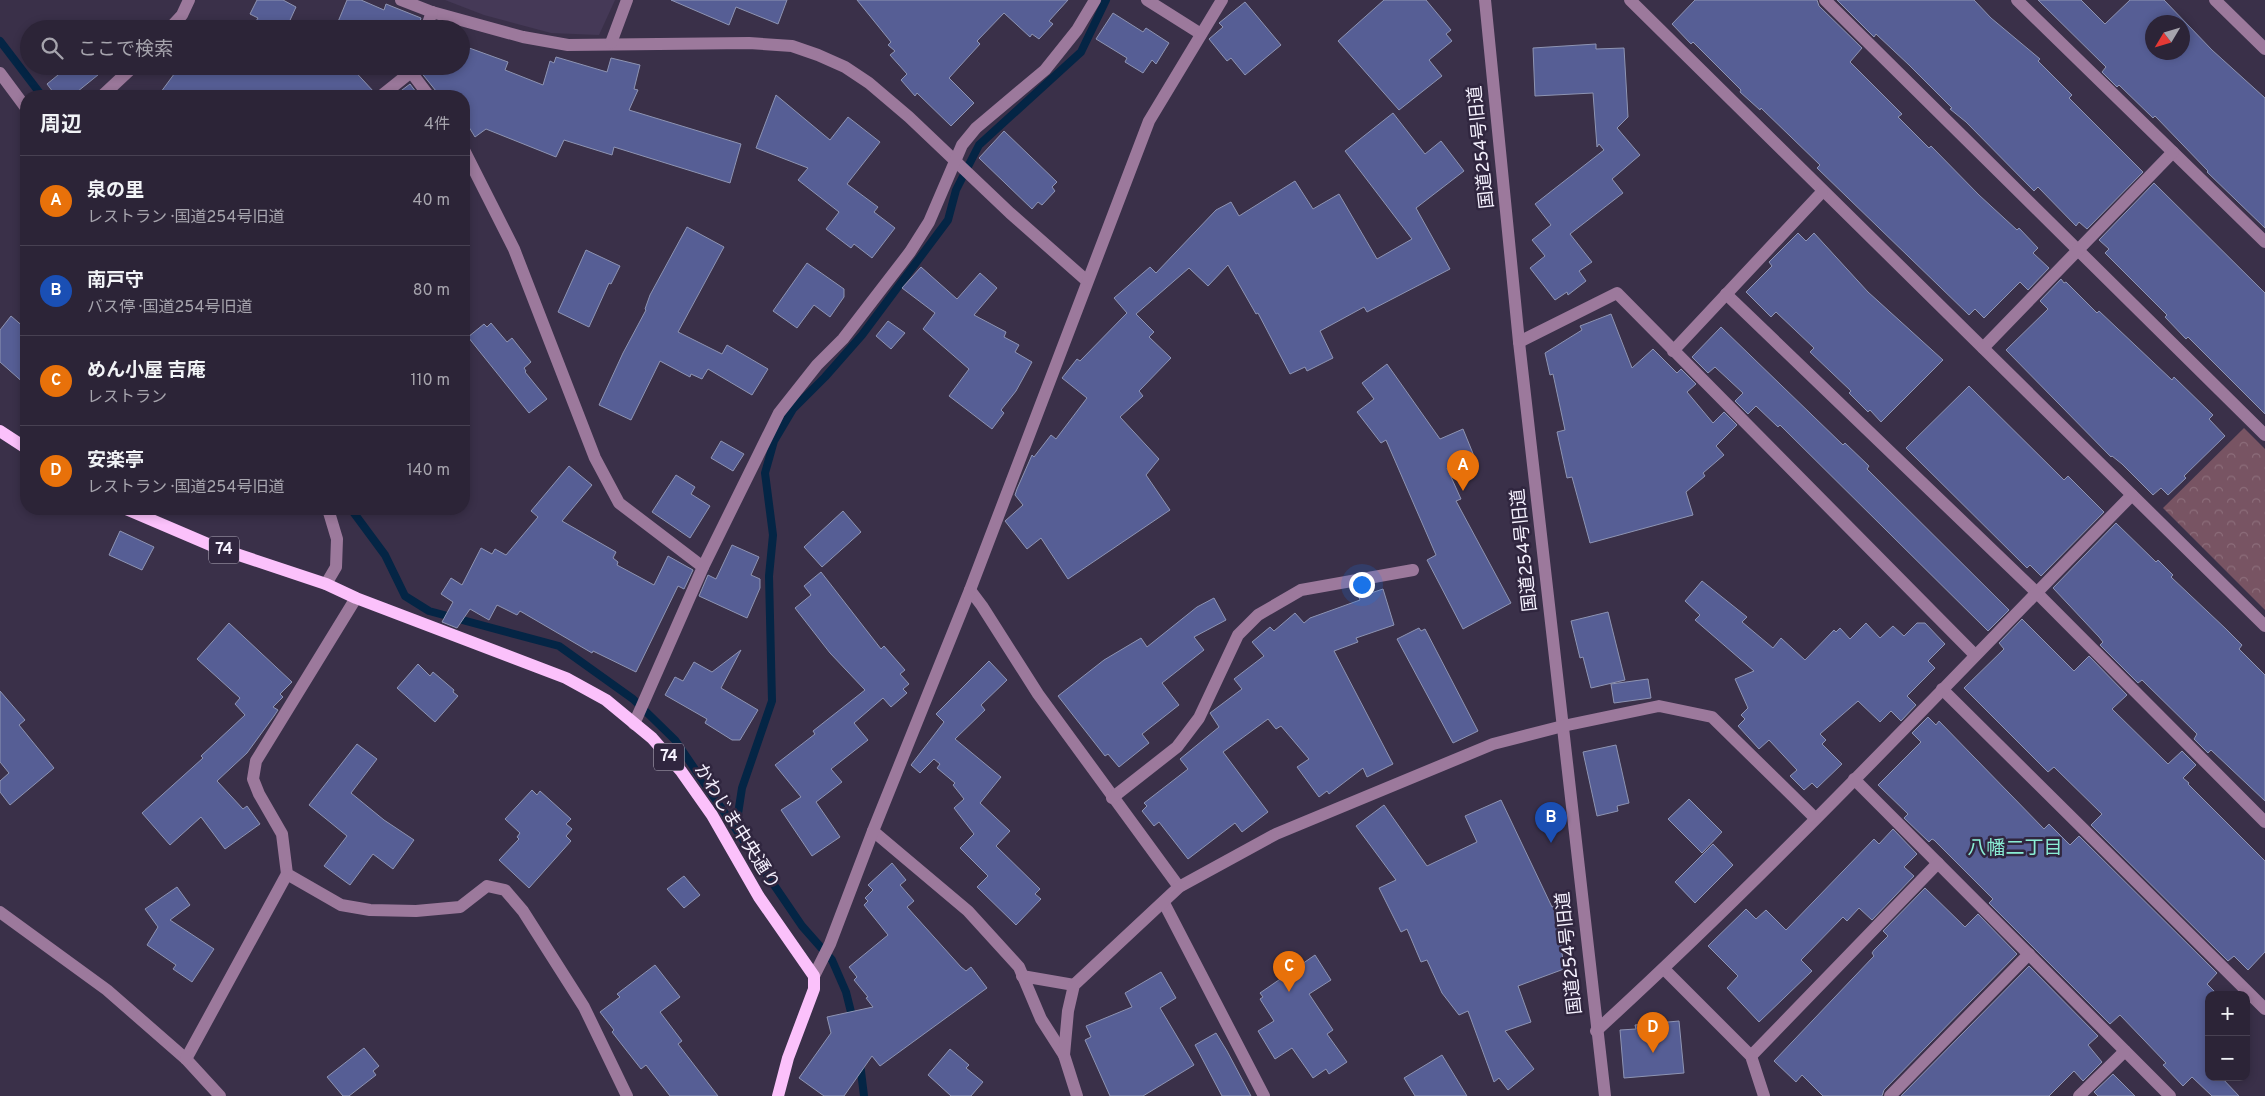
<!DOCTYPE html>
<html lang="ja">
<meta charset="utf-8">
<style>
:root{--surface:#2c2437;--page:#383042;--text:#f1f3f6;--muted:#a6a4ad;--line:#484152;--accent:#8bbbb9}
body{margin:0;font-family:Overpass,"Noto Sans JP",sans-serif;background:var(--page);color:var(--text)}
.controls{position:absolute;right:15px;bottom:15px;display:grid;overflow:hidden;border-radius:10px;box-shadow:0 2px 8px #0003}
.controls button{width:45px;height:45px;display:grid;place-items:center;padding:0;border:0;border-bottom:1px solid var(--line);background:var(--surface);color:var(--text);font:25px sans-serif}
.compass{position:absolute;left:2145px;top:15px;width:45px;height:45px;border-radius:50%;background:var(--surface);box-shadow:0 2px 8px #0003;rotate:232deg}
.you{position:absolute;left:1361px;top:584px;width:18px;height:18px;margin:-12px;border:4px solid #fff;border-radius:50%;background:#1a73e8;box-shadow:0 0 0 8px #1a73e833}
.badge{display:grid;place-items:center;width:32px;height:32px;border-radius:50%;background:var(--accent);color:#fff;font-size:16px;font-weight:700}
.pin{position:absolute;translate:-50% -41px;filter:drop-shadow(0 1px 2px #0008)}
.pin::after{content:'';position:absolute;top:26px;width:18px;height:15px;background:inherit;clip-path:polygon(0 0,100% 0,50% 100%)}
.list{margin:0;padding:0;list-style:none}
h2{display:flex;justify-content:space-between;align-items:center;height:65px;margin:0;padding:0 20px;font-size:21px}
h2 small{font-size:16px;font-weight:400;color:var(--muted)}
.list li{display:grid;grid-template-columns:32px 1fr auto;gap:15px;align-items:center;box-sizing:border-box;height:90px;padding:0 20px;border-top:1px solid var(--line)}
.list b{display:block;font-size:19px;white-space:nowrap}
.list p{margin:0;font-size:16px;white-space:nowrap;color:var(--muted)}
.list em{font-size:16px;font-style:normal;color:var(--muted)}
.icon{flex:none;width:28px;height:28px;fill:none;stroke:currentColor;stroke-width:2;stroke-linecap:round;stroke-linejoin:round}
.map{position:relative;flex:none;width:2265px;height:1096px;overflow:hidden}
.search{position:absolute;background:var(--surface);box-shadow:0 2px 8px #0003;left:20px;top:20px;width:450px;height:55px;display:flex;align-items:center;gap:12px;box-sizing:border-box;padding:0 18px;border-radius:28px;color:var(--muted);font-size:19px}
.panel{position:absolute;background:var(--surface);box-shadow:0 2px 8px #0003;left:20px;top:90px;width:450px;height:425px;border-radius:20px}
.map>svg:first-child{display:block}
.built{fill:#453957}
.park{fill:url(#park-crowns)}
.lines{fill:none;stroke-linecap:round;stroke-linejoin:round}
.stream{stroke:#042545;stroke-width:8}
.building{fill:#565e95;stroke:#8e94b3;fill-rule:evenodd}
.minor{stroke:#9c799c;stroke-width:12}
.major{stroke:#fbc1fb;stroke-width:12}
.labels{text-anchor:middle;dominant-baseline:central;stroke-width:5;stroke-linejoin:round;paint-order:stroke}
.shield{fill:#30263f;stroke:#bbb5c5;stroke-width:1}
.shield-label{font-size:16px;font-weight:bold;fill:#f6f2ff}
.street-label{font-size:18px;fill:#f6f2ff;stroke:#30263f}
.neighbourhood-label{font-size:19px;fill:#8aedd4;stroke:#30263f}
</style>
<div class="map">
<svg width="2265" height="1096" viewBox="0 0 2265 1096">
<defs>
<pattern id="park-crowns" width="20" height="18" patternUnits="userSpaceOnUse" patternTransform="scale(1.25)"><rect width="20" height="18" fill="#785463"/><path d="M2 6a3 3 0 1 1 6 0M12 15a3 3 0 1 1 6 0" fill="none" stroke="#8c6d7a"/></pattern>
</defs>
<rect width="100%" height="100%" fill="#3a3049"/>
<!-- built -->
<polygon class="built" points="445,0 615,0 599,35 551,33 484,15"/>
<!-- park -->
<polygon class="park" points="2244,428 2265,449 2265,610 2163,508"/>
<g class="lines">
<!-- stream -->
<g class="stream">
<polyline points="0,41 42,96"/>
<polyline points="351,509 385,555 405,596 429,611 559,646 633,699 675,740 802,926 832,960 846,992 853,1020"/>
<polyline points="736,827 742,788 772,701 769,576 773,535 765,473 774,441 793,409 825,377 862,335 948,220 956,190 979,145 1081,52 1106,0"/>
<polyline points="860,1063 864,1096"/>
</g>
</g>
<!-- building -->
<g class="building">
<polygon points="257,0 283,0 296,7 286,29 251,29 258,18 250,14"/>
<polygon points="347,0 361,0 384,10 386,4 421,18 418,29 335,29"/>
<polygon points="671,0 787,0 778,24 736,7 729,25"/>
<polygon points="857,0 1068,0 1049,21 1053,24 1039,39 1032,34 1030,37 1004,13 977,41 980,44 949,78 974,103 951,126 917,93 915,96 901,80 907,74 890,55 895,51 888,45 891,42"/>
<polygon points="1384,0 1426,0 1451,30 1446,34 1452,41 1429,60 1442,76 1399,110 1338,41"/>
<polygon points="1695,0 1817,0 1819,6 1862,48 1850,62 1902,114 1898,117 1929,148 1931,146 1979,195 2017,230 2019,228 2038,248 2033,253 2049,268 2028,290 2020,282 1984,318 1975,309 1969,315 1817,168 1820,165 1761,108 1760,110 1740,92 1741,90 1693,42 1691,44 1672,24"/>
<polygon points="1837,0 1974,0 1991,18 2040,59 2038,61 2072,95 2069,98 2143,172 2087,229 2079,222 2076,226 2038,187 2034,191 1966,122 1950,109 1952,108 1909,65 1876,34 1874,37"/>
<path d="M2038 0H2081L2105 24 2130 0H2164L2212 50 2265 98V228L2207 172 2208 171 2155 116 2153 118 2119 85 2117 87 2102 72 2106 67ZM2152 22H2182V52H2152Z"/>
<polygon points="1245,2 1281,45 1245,75 1231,58 1227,61 1209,39 1223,27 1219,23"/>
<polygon points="1113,13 1143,32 1146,28 1169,43 1156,64 1152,60 1143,73 1125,62 1127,58 1096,39"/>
<polygon points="1596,44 1596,49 1624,48 1628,117 1617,128 1640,155 1612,179 1623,193 1570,234 1592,262 1579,271 1586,281 1568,295 1567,292 1555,300 1530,268 1545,256 1532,240 1551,225 1535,204 1604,150 1599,144 1597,147 1593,93 1535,96 1533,48"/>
<polygon points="461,45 508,62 505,70 543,85 550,61 554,63 556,57 607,72 611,58 640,65 634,89 638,90 629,110 741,144 730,183 614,147 612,155 564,140 556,157 486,129 475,137 464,119 464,96 437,96 436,91 420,71 427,66 461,66"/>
<polygon points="69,66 109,66 72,96 56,96 47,84"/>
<polygon points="180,66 350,66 374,92 373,96 158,96"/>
<polygon points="410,84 419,96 394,96"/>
<polygon points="776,95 830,140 848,117 880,142 847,184 878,207 874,212 895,228 872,258 854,244 851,248 826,229 839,212 798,180 808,168 756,148"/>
<polygon points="1393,113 1425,154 1441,141 1464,171 1416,208 1450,269 1367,312 1364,307 1320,331 1333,358 1307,371 1305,367 1290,374 1258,313 1256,314 1228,265 1208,286 1189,268 1136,314 1154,332 1149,337 1171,358 1139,391 1143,396 1120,417 1159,459 1146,475 1170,510 1068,579 1041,538 1027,549 1005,521 1023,505 1015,495 1017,489 1032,455 1034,457 1051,435 1056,439 1087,398 1062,378 1077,359 1080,361 1127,313 1114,298 1150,267 1156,273 1216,210 1231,202 1239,216 1295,181 1313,209 1339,194 1377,259 1412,239 1345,151"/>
<polygon points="1004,131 1057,182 1052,187 1055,191 1042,205 1038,202 1032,209 979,158"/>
<polygon points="2154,183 2265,293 2265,414 2188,337 2186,339 2165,317 2167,315 2105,253 2109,249 2099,240"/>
<polygon points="687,227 724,247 678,332 722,354 727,345 768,369 752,395 708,369 702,379 691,374 690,377 660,361 631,420 599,405 623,353 646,310 645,309 650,295"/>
<polygon points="1798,233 1806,241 1814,233 1868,292 1943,360 1881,422 1870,410 1868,412 1849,393 1851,391 1810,352 1814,348 1776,312 1771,317 1746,292 1772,266 1769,262"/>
<polygon points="586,250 620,266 611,284 609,283 589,327 558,312"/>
<polygon points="807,263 844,289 844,297 830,317 814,305 797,328 773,311"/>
<polygon points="921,267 957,299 980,273 997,288 974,315 1006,332 1004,337 1019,345 1015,352 1032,362 1016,391 1001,410 1004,413 992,429 949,396 969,369 923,329 935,313 902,288"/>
<polygon points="2061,279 2064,283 2066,282 2097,313 2099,311 2172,380 2174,377 2213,415 2209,419 2225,436 2184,476 2186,478 2168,495 2161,488 2153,495 2122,464 2112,456 2111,457 2006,350 2048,309 2040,301"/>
<polygon points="1611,314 1632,368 1653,349 1677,373 1681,369 1696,384 1687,392 1713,423 1724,412 1737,425 1716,446 1724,455 1703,473 1705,476 1686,492 1693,515 1590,543 1572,477 1567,478 1557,432 1565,430 1553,374 1550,375 1545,353 1582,330 1580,326"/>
<polygon points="11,316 26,329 26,385 0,362 0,330"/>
<polygon points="888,321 905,333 891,349 876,336"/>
<polygon points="491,323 507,342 512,338 531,362 524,368 526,371 525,372 547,399 529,413 468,337 484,324 487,327"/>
<polygon points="1721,327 1843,445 1845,443 1869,466 1867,469 2009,610 1988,631 1780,425 1778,427 1756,406 1748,414 1735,401 1743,393 1715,367 1708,373 1692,357"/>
<polygon points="1387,364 1440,439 1463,429 1474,456 1447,468 1461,499 1456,501 1511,603 1463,629 1427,560 1436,555 1386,440 1381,443 1357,412 1374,399 1362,383"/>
<polygon points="1969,386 2064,480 2068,476 2104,512 2041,576 2030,565 2027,568 1906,448"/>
<polygon points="721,441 744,454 733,471 711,458"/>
<polygon points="569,466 592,485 562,521 616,552 613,558 618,562 617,565 654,585 668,556 693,570 684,589 678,586 636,672 593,651 592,653 520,611 517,615 497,605 489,620 470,609 457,628 442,622 453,602 441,594 451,578 462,585 481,548 492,554 495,549 506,555 538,517 531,511"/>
<polygon points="676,475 695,487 691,494 710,506 690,538 652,512"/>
<polygon points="843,511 861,532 822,567 804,547"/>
<polygon points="2116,523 2156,562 2158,560 2173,575 2171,577 2226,629 2242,645 2239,649 2265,675 2265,801 2211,750 2208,753 2194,739 2197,734 2142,680 2138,683 2100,645 2103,642 2099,637 2053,588"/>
<polygon points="120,531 154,547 142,570 109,555"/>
<polygon points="732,545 759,557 751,575 760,579 760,588 747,618 699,596 708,575 716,579"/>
<polygon points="821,572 881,649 884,646 905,670 900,674 909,684 903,689 907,693 891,707 883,698 854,723 868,740 831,769 842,782 816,802 840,837 812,856 781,810 801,797 775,765 815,734 813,731 865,690 830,653 795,608 811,595 804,586"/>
<polygon points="1702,581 1747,617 1742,622 1773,648 1781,638 1805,660 1834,630 1836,632 1840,628 1850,639 1866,623 1880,638 1893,626 1904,636 1917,623 1925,623 1945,644 1928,661 1935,668 1907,696 1916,705 1901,721 1891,711 1880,722 1858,701 1820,734 1826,740 1822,744 1842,764 1817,788 1812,783 1804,790 1790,776 1797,770 1769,740 1759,749 1738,726 1745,719 1741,715 1748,708 1735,679 1754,671 1695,620 1700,615 1685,601"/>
<polygon points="1383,589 1394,625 1356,638 1358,642 1334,651 1393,764 1367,777 1363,768 1329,794 1327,791 1319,797 1297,767 1309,759 1281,726 1276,729 1268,719 1223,752 1268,812 1242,832 1235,823 1188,859 1159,822 1154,826 1142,811 1147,806 1144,803 1188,769 1180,759 1219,727 1210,713 1242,689 1234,679 1264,656 1252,642 1270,627 1274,631 1295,613 1304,623 1310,618 1360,600 1359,597"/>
<polygon points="1214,598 1226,620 1194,637 1204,650 1162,683 1179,705 1142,734 1149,743 1119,767 1108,754 1105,756 1058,696 1104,660 1141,638 1147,647 1197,607"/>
<polygon points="1608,612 1625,680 1591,688 1583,657 1580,658 1571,621"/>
<polygon points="2022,619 2074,671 2089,656 2127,695 2112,709 2168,764 2182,751 2196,765 2183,778 2189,783 2188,784 2265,861 2265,952 2248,970 2234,956 2228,961 2091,825 2102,814 2054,767 2048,772 1964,688 2004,649 1999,643"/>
<polygon points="229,623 292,682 280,694 283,697 273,707 278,710 274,716 247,753 217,781 243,809 247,806 260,824 225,849 201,817 170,845 142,813 203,758 201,756 245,715 235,704 240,698 197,659"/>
<polygon points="1419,628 1421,631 1425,629 1478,731 1453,743 1397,639"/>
<polygon points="741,650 721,688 758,710 740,740 732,740 705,723 707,719 665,695 675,677 683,681 694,662 712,672"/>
<polygon points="989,661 1007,680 981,705 985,710 955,739 1001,777 980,803 1010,831 996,846 1040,889 1035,894 1041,899 1016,925 977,887 988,876 960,848 974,834 954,808 964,799 953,785 955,783 937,768 940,764 934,759 920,773 911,765 944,722 936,714"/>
<polygon points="418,664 430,676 433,672 454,690 453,692 458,696 435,722 397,688"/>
<polygon points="1648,679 1651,698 1614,703 1611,684"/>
<polygon points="0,691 25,720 19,725 54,768 10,805 0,792 0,781 9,773 0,762"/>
<polygon points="1928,717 1936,725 1939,721 2044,829 2049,824 2070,845 2079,836 2217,973 2207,984 2218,995 2209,995 2209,1077 2221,1077 2239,1096 2212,1096 2192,1077 2183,1086 2163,1065 2166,1063 2120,1015 2110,1024 1989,903 1993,899 1934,840 1932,839 1929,842 1904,818 1908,814 1878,785 1921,742 1912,733"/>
<polygon points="357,744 377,759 351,793 384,820 414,840 393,869 373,854 350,885 324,866 347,836 309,805"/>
<polygon points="1616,745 1629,803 1617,806 1618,811 1597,816 1583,752"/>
<polygon points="532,790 537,795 540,791 571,819 566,824 572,829 566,836 571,841 529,888 499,860 519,839 517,837 520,833 505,819"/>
<polygon points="1689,799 1722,832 1702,853 1668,819"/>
<polygon points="1501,800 1552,907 1556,905 1564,969 1518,986 1531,1022 1505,1031 1534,1069 1508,1090 1499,1078 1494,1082 1468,1011 1459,1015 1442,993 1427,960 1421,962 1407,929 1401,932 1379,888 1396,880 1356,826 1384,805 1427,866 1477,842 1465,816"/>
<polygon points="1893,829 1917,854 1904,867 1914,876 1872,920 1859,908 1847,921 1843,917 1801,960 1812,971 1759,1022 1727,988 1738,976 1708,946 1746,909 1756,919 1766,910 1786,930 1874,839 1879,844"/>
<polygon points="1713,844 1733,865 1695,903 1675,882"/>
<polygon points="892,863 906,880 900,885 914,901 907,907 961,967 966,971 971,967 987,988 880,1066 872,1056 844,1096 824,1096 799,1078 831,1033 827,1017 873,1007 866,998 868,997 854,980 857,977 849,967 888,935 864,905 868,901 865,898 873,890 868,885"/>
<polygon points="684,876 700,895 684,908 667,889"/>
<polygon points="177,887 190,905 170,920 214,949 192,982 173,969 176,965 147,945 158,927 145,909"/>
<polygon points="1925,888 1965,927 1978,914 2017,954 1884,1090 1882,1096 1823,1096 1802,1075 1796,1082 1774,1061 1874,956 1872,953 1874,950 1888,936 1883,931"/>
<polygon points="1315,955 1331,980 1309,994 1333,1030 1327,1034 1347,1062 1329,1074 1326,1069 1313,1078 1292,1048 1275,1059 1258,1031 1274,1021 1260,999 1263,997 1260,993"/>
<polygon points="655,965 680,997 660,1012 682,1041 678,1044 718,1096 670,1096 646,1065 641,1069 612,1032 614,1030 600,1012 620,997 617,994"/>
<polygon points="2029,966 2098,1036 2088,1045 2102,1062 2083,1081 2074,1071 2049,1096 1901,1096"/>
<polygon points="1161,972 1176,998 1160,1008 1194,1065 1143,1096 1110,1096 1085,1040 1091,1037 1086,1026 1132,1007 1125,993"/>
<polygon points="1679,1021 1684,1073 1624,1078 1620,1030 1636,1029 1635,1025"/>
<polygon points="1216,1033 1227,1051 1251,1096 1222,1096 1195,1045"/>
<polygon points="364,1048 379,1066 373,1071 376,1075 349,1096 343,1096 327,1077"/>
<polygon points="950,1049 969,1065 966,1068 983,1082 971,1096 951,1096 928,1075"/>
<polygon points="1442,1055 1467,1096 1415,1096 1404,1078"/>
<polygon points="2113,1074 2135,1096 2098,1096 2094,1092"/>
</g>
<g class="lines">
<!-- minor -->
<g class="minor">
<polyline points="401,0 432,12 523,37 568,45 749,43 792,46 818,55 845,67 869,83 909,117 1010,213 1087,281"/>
<polyline points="1147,0 1201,34"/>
<polyline points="1485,0 1519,342 1605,1096"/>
<polyline points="1630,0 2265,626"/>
<polyline points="1825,0 2265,435"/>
<polyline points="2017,0 2265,242"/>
<polyline points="2215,0 2265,49"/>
<polyline points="169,29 182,15 189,0"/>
<polyline points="426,29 432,12"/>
<polyline points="611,43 627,0"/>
<polyline points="411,72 429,96"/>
<polyline points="0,73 26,108"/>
<polyline points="102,96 134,66"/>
<polyline points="381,96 411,72 413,66"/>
<polyline points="464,150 514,249 595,458 619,503 703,567"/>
<polyline points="1726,294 2036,592 2265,822"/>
<polyline points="1519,342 1617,293 1975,655"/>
<polyline points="1983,348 2173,152"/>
<polyline points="1673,351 1822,192"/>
<polyline points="326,584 336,567 337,539 328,509"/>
<polyline points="970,590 982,606 1038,694 1179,887"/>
<polyline points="356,598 256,761 253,779 259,794 282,834 287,874 341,905 370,910 416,911 460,907 487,886 505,890 523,911 584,1007 627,1096"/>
<polyline points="1942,689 2265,1009"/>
<polyline points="634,724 703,567 779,413 817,365 843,339 910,252 929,222 962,145 976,128 1045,70 1077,30 1095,0"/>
<polyline points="1854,779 2170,1096"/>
<polyline points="1112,798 1177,747 1199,718 1238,635 1258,615 1301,590 1413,570"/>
<polyline points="873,831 968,911 1019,967 1041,1019 1064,1055"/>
<polyline points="1164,903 1264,1096"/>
<polyline points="0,912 107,990 186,1059 220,1096"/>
<polyline points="1664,969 1751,1056 1764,1096"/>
<polyline points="814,976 830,944 873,831 970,590 1149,121 1222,0"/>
<polyline points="1022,976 1074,985"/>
<path d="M1596 1031C1782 861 1955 675 2132 495"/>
<polyline points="1751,1056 1938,863"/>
<polyline points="186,1059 287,874"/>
<polyline points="1077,1096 1064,1055 1068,1011 1074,985 1179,887 1276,834 1493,744 1563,726 1659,706 1712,717 1815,818"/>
<polyline points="1890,1096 2029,954"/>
<polyline points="2079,1096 2125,1051"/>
</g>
<!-- major -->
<g class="major">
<polyline points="0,431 26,448"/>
<polyline points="126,509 215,547 326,584 356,598 566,678 606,700 652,738 681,771 712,815 759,897 814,976 814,989 788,1058 778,1096"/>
</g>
</g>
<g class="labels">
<!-- shield labels -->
<g class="shield">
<rect x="209" y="536.5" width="30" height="27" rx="4"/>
<rect x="654" y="743.5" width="30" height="27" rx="4"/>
</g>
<g class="shield-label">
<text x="224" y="550">74</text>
<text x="669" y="757">74</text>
</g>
<!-- street labels -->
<g class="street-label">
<text transform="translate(1482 147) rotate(-96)">国道254号旧道</text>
<text transform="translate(1525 550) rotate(-96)">国道254号旧道</text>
<text transform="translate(736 827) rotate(58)">かわじま中央通り</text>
<text transform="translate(1570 953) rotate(-96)">国道254号旧道</text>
</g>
<!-- neighbourhood labels -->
<g class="neighbourhood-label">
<text x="2015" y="849">八幡二丁目</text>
</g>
</g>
</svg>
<div class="controls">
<button>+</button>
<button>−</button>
</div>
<svg class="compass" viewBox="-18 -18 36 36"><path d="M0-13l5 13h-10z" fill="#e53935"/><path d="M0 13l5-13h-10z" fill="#a6a4ad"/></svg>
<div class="you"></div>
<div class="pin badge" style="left:1463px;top:491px;background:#e8710a">A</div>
<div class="pin badge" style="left:1551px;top:843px;background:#1a4fb4">B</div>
<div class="pin badge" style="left:1289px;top:992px;background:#e8710a">C</div>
<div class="pin badge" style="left:1653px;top:1053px;background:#e8710a">D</div>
<div class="search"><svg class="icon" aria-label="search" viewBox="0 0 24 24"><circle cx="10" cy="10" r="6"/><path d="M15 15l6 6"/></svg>ここで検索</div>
<section class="panel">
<h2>周辺<small>4件</small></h2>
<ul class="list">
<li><span class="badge" style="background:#e8710a">A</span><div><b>泉の里</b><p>レストラン · 国道254号旧道</p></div><em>40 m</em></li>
<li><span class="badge" style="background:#1a4fb4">B</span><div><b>南戸守</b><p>バス停 · 国道254号旧道</p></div><em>80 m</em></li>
<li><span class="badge" style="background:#e8710a">C</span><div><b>めん小屋 吉庵</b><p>レストラン</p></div><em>110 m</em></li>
<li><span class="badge" style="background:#e8710a">D</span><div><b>安楽亭</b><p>レストラン · 国道254号旧道</p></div><em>140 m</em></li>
</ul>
</section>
</div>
